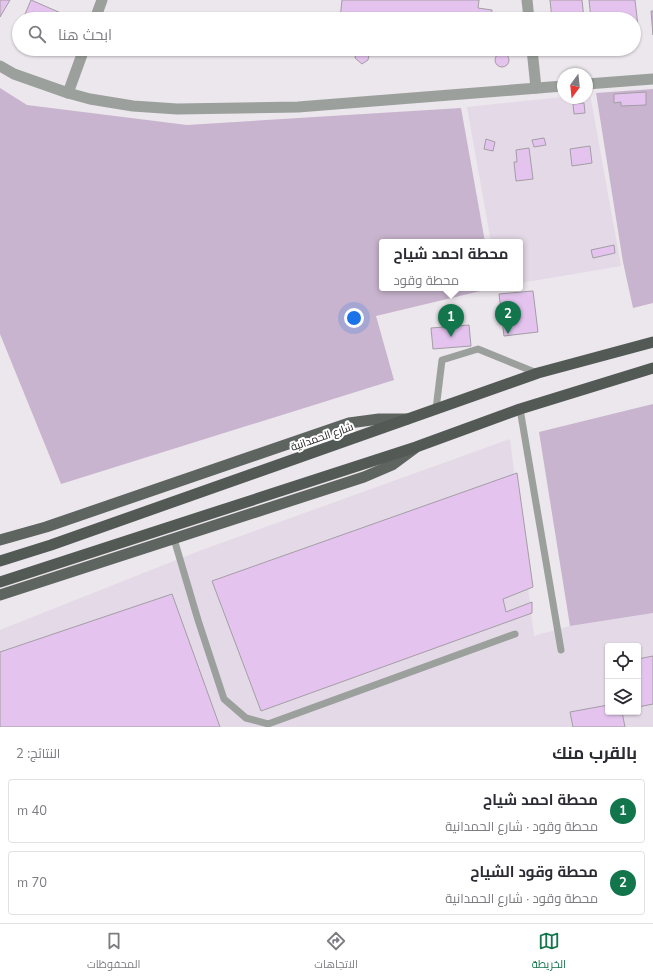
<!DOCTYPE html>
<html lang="ar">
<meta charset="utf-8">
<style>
:root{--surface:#fff;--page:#f2f2f3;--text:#2b2b33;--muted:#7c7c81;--line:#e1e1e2;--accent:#12754c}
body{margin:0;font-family:"Nunito Sans",Cairo,sans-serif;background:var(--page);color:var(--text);direction:rtl}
.controls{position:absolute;right:12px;bottom:12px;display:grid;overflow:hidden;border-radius:4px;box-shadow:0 1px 3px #0004}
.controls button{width:36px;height:36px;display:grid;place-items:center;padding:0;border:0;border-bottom:1px solid var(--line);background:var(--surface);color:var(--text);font:20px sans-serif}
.compass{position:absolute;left:557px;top:68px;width:36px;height:36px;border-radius:50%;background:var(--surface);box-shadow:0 1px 3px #0004;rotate:195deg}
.you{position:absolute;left:354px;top:318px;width:14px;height:14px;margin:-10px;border:3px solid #fff;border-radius:50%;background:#1a73e8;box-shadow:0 0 0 6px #1a73e833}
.badge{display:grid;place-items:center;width:26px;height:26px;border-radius:50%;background:var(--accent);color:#fff;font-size:13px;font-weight:700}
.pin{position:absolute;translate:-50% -33px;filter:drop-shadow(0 1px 2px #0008)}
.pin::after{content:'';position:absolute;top:21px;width:14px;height:12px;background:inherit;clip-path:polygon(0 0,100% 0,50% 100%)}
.popup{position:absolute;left:379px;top:239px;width:144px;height:52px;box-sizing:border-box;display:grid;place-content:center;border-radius:4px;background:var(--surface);filter:drop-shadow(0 1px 3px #0005);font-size:13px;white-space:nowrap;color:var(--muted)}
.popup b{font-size:15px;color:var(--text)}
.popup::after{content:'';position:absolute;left:50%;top:100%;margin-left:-8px;border:8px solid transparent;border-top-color:var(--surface)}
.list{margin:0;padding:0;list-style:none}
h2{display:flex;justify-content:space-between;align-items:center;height:52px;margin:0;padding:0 16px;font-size:17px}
h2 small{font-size:13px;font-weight:400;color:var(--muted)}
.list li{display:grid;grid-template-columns:26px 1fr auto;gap:12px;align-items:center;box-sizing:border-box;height:64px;margin:0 8px 8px;padding:0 8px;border:1px solid var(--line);border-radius:4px}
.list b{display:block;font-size:15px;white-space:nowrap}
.list p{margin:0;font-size:13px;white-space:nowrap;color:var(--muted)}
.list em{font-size:13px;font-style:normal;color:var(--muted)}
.icon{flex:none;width:22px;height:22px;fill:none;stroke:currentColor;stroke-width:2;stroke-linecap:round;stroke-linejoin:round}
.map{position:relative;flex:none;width:653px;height:727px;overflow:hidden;direction:ltr}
.search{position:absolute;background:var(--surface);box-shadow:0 1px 3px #0004;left:12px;right:12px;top:12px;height:44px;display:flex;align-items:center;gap:10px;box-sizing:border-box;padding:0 14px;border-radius:22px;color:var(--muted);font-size:15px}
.sheet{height:196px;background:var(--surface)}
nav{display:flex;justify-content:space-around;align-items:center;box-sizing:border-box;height:56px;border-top:1px solid var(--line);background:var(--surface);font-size:11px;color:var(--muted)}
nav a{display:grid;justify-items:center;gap:2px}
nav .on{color:var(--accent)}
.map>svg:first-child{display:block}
.built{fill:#e4d9e7;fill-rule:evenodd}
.green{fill:#c8b4ce}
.building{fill:#e4c4ef;stroke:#a39da4}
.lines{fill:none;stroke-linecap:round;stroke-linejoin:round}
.service{stroke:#9ca09d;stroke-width:7}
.minor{stroke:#9ca09d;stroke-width:11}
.tertiary{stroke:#9ca09d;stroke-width:11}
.primary{stroke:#5e6460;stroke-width:11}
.trunk{stroke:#535a56;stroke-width:11}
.labels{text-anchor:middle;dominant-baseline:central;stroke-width:4;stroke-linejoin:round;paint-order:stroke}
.street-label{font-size:11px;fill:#201e21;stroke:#fff}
</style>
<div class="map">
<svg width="653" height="727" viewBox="0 0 653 727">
<rect width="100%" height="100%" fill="#ece6ed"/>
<!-- built -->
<g class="built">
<polygon points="587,94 590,94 621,266 520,283 520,242 491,242 467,107 563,97 587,98"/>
<path d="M510 439 534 636 570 626 653 613V727H0V630L199 551ZM608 646H638V712H608Z"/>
</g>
<!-- green -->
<g class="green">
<polygon points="0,88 27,105 187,125 461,108 485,242 382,242 382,288 493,288 376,316 394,380 61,484 0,334"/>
<polygon points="653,89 653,303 633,308 623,262 596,93"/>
<polygon points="653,404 653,613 570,626 539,432"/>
</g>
<!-- building -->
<g class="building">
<polygon points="0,0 10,0 0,17"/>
<polygon points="31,0 70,17 69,19 23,19"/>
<polygon points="342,0 479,0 478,8 492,10 491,19 340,19"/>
<polygon points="550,0 582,0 584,19 552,19"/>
<polygon points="589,0 635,0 639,35 634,35 634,19 591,19"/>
<polygon points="651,11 653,11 653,35"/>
<polygon points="46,49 56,49 55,53"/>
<polygon points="359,49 367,49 370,51 368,60 362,64 355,58 356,50"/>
<circle cx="502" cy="60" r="7"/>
<polygon points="646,92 646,105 621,106 621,102 614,103 614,94"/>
<polygon points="584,103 585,113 574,114 573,104"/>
<polygon points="544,138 546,145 534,147 532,140"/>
<polygon points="486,139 495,142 493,151 484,149"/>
<polygon points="590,146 592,163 572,166 570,149"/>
<polygon points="529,148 533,179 516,181 514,162 517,162 516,150"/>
<polygon points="614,245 615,253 593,258 591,250"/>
<polygon points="533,291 538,332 504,336 499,294"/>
<polygon points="469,325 471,346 433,349 431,328"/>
<polygon points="517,473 533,587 503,599 506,612 532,602 532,613 261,711 212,581"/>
<polygon points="172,594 220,727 0,727 0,652"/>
<polygon points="653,656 653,704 638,707 638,659"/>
<polygon points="608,705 608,712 622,712 625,727 573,727 570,712"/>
</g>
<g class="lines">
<!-- service -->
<g class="service">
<polyline points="436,409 442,360 478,349 537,373"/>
<polyline points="520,409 561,650"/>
<polyline points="174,539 198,620 224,699 246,718 268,724 515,634"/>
</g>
<!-- minor -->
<g class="minor">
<polyline points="527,0 529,19"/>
<polyline points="95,19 102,0"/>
<polyline points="532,49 536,88"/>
<polyline points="68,93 84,49"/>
</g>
<!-- tertiary -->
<g class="tertiary">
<polyline points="0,66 14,74 68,93 90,99 133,106 177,109 298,107 563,86"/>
<polyline points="587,84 653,79"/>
</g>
<!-- primary -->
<g class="primary">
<polyline points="0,540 46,527 349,423 379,419 407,419"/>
<polyline points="0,595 364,477 392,465 415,448"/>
</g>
<!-- trunk -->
<g class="trunk">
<polyline points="0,561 51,545 538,373 653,342"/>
<polyline points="0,582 416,447 520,409 653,368"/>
</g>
</g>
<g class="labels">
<!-- street labels -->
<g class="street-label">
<text transform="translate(322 437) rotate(-19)">شارع الحمدانية</text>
</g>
</g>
</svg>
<div class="controls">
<button><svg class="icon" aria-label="locate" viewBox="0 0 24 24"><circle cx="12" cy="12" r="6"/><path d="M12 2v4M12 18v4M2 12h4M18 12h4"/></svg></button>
<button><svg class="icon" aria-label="layers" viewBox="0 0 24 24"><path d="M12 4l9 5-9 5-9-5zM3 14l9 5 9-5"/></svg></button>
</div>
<svg class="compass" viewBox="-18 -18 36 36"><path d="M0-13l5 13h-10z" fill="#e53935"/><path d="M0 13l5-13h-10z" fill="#7c7c81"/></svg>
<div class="you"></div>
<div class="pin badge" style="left:451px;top:337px">1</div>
<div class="popup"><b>محطة احمد شياح</b>محطة وقود</div>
<div class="pin badge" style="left:508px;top:334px">2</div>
<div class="search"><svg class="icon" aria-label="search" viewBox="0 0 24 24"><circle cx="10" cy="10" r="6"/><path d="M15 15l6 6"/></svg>ابحث هنا</div>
</div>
<section class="sheet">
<h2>بالقرب منك<small>النتائج: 2</small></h2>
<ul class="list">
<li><span class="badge">1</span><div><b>محطة احمد شياح</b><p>محطة وقود · شارع الحمدانية</p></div><em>40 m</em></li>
<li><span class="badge">2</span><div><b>محطة وقود الشياح</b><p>محطة وقود · شارع الحمدانية</p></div><em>70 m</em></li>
</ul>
</section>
<nav>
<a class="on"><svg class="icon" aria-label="map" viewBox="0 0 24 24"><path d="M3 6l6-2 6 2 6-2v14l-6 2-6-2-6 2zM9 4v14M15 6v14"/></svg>الخريطة</a>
<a><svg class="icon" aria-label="directions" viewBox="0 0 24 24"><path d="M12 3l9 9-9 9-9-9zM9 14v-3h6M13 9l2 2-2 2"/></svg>الاتجاهات</a>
<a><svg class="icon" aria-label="saved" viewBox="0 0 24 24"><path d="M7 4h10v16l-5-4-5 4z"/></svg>المحفوظات</a>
</nav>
